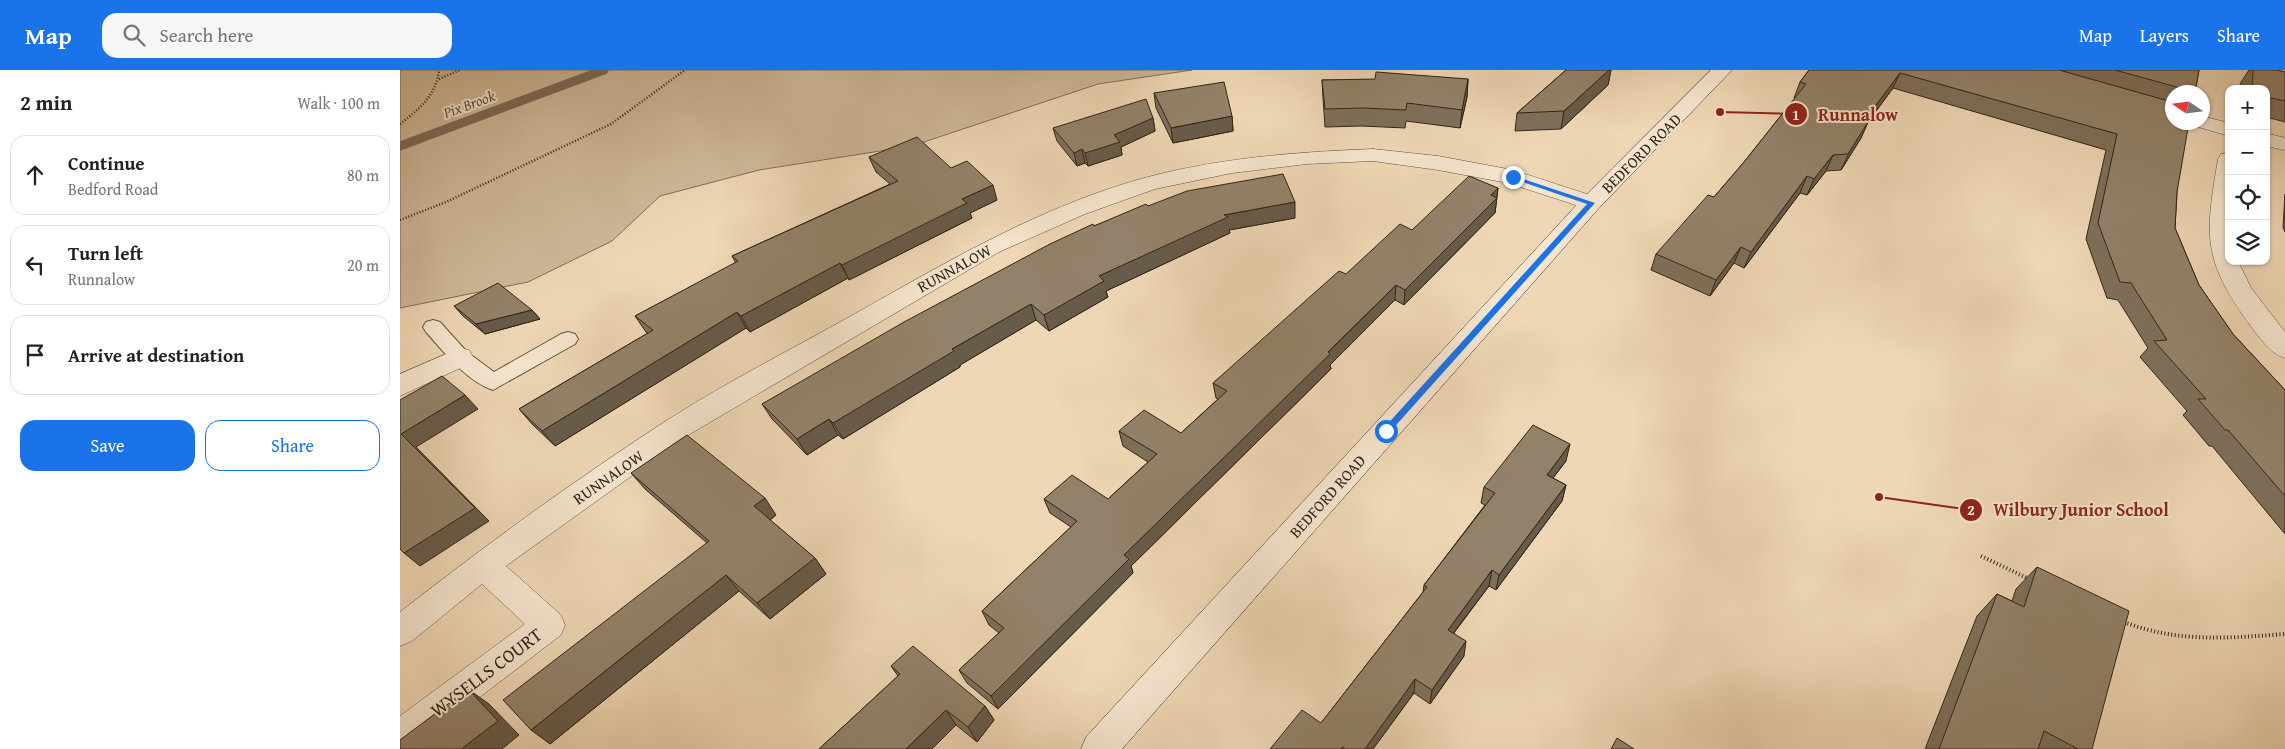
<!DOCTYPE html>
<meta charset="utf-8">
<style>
:root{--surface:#fff;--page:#f6f6f6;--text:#222;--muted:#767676;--line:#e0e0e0;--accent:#1a73e8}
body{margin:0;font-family:"Gentium Book Plus",serif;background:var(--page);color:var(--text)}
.controls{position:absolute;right:15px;top:15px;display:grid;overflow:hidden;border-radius:10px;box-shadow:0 1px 4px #0004}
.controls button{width:45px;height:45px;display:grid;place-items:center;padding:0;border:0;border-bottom:1px solid var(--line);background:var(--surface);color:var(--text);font:25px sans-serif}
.compass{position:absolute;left:1765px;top:15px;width:45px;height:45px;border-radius:50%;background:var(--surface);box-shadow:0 1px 4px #0004;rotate:283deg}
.stop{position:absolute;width:15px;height:15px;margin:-11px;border:4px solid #1a73e8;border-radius:50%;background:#fff}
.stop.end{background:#1a73e8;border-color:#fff;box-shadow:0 1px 5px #0008}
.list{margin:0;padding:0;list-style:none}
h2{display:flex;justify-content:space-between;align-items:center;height:65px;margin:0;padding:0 20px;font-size:21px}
h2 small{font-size:16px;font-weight:400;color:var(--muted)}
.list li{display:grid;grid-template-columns:32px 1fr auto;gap:15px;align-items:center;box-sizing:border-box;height:80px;margin:0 10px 10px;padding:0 10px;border:1px solid var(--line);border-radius:15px}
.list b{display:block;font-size:19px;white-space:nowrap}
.list p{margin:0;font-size:16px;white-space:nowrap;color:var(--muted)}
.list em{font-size:16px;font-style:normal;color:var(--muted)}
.actions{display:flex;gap:10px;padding:15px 20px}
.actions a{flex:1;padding:11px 0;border:1px solid var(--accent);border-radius:15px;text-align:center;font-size:18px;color:var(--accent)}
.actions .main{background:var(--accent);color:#fff}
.icon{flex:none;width:28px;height:28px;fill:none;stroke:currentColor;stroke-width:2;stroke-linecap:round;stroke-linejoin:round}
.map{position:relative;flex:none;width:1885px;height:679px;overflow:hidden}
header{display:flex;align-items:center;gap:30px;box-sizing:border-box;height:70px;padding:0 25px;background:var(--accent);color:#fff}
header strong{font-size:24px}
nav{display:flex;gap:28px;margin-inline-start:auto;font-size:18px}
.search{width:350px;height:45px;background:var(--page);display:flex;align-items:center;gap:12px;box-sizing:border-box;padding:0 18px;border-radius:15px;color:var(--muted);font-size:19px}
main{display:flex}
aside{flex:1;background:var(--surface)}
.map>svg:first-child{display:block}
.green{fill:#cfb99a;stroke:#806f5a}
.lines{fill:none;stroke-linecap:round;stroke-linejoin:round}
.stream{stroke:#7c6b57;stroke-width:9}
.lane-casing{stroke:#605240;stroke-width:2}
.street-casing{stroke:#605240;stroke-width:1}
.secondary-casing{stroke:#302519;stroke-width:1}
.path-far1{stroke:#302519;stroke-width:2.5;stroke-dasharray:1 2;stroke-linecap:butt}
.path{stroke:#302519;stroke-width:4;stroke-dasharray:1 2.5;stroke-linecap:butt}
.lane{fill:#f5e5cf;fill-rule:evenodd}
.street{fill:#f5e5cf;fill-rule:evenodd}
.secondary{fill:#f5e5cf;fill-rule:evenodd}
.wall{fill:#7e705b;stroke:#302519}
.shaded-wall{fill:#675b4a;stroke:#302519}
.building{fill:#93826a;stroke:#302519}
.route{fill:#1a73e8}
.labels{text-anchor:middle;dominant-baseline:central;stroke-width:4;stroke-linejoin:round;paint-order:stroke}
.far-water-label{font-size:15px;font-style:italic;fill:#5c4e3d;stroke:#f5e5cf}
.street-label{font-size:16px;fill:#302519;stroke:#f5e5cf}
.near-street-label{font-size:19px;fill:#302519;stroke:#f5e5cf}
.leader{fill:none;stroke:#8f2418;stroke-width:2}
.callout-dot{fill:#8f2418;stroke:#f5e5cf;stroke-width:2}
.mark-label{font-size:15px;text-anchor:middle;font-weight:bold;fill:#fff}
.callout-label{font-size:18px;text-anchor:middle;font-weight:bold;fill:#8f2418;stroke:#f5e5cf;stroke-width:4;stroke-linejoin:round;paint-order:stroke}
</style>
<header>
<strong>Map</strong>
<div class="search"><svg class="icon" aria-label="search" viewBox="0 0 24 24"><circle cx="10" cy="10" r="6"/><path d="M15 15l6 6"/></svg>Search here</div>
<nav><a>Map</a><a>Layers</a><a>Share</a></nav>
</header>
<main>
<aside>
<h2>2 min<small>Walk · 100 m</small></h2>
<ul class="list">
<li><svg class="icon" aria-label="ahead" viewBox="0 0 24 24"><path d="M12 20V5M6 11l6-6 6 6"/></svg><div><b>Continue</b><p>Bedford Road</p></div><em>80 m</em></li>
<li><svg class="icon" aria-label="left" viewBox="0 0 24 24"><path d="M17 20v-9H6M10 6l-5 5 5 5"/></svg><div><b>Turn left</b><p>Runnalow</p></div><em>20 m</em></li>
<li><svg class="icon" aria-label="arrive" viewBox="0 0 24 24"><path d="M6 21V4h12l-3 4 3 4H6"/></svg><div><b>Arrive at destination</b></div></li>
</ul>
<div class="actions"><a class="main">Save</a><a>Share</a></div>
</aside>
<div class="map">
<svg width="1885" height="679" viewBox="0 0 1885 679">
<rect width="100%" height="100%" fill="#efd7b5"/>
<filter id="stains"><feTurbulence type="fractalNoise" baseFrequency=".004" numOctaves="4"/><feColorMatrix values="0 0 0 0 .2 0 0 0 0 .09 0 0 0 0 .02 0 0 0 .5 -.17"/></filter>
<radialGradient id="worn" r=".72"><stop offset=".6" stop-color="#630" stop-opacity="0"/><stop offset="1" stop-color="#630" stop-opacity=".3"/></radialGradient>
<!-- green -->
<polygon class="green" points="0,0 792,0 698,14 512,76 359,100 260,126 212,171 128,212 0,238"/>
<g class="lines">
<!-- stream -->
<polyline class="stream" points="0,76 204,0"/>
<!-- lane casing -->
<g class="lane-casing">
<path id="lane" d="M33 250 40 252 67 282 94 302 161 264 168 262 175 264 178 269 175 274 93 320C66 311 44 282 26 262L23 257 26 252Z"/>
</g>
<!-- street casing -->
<g class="street-casing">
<g id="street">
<polygon points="1802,46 1829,53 1829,66 1795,56 1792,52 1802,52"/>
<polygon points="1866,63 1885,68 1885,80 1866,76"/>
<path d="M973 79 1038 86 1113 100 1199 128 1202 133 1199 138 1191 140 1108 113 1038 100 973 91 907 94 832 103 755 119 685 144 599 182 290 364 106 496 161 545 165 555 161 565 12 679H0V646L125 554 82 514 12 571 0 576V542C87 474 176 409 269 349 327 312 390 280 451 246 545 193 639 137 744 108 819 88 896 82 973 79Z"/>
<path d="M1829 83V191H1838L1851 218 1885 262V288C1870 284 1859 267 1850 255 1802 190 1805 165 1818 89L1821 84Z"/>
<polygon points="60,278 69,280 73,287 69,294 0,326 0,304"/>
</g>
</g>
<!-- secondary casing -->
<g class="secondary-casing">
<polygon id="secondary" points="1311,0 1332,0 1199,138 722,679 681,679 686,667 1183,128"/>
</g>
<!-- path-far1 -->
<g class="path-far1">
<polyline points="39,9 60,0"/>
<path d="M0 54C19 39 36 26 39 0"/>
<polyline points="0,150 46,132 211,54 285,0"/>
</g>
<!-- path -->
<g class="path">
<polyline points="1581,486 1629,509"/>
<path d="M1724 552C1777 573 1829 568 1885 564"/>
</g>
<!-- lane -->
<use href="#lane" class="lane"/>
<!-- street -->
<use href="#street" class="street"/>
<!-- secondary -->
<use href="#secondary" class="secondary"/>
</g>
<!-- wall -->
<g class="wall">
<polygon points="1166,0 1211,0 1208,15 1161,59 1115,61 1117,43"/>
<polygon points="1409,0 1799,0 1795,22 1772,22 1772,52 1777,122 1775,158 1799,215 1833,264 1885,320 1885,464 1812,376 1809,376 1783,345 1787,341 1740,287 1748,278 1718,230 1707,228 1686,169 1706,80 1493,18 1468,52 1461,68 1441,100 1426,101 1407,125 1400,123 1344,198 1334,193 1310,226 1251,200 1256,184 1314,127 1344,92 1395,28 1394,28 1400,12"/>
<polygon points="1849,0 1876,0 1885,2 1885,52 1866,47 1866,19 1840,19 1841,12"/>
<polygon points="1068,9 1067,27 1060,58 1006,51 1005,58 962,56 925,57 923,28 922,10"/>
<polygon points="754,23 832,46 833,61 773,73 756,38"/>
<polygon points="753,48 755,61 721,77 722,85 688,96 685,93 677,96 657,71 653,58"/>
<polygon points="469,87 551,98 597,130 570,143 572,148 449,210 448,208 350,262 346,258 155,376 132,354 119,339 248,263 246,262 235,246 336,193 332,186 490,114 476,102"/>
<polygon points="1098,118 1095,143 1004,235 995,230 930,295 931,299 731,496 733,503 598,639 567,613 559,600 599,563 589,555 582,541 671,457 650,443 644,429 708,429 748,392 723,376 719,361 781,363 818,329 816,328 813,313 946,204 1012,160"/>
<polygon points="1885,124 1885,162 1883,157"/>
<polygon points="748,136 895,148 829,160 830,163 706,221 708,227 649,261 636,250 560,295 560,297 443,369 438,365 407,385 372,349 362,334 694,156"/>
<polygon points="54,236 132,240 140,249 85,264 63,246"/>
<polygon points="1166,391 1153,408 1166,415 1162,431 1096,520 1089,516 1054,563 1064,586 1030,634 1014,623 973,679 870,679 921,653 1023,522 1024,515 1085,435 1081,433 1084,417"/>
<polygon points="231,403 376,445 370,450 415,488 426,504 370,549 339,521 150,674 307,473 245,419"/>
<polygon points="1637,497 1692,679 1525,679 1577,546 1597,524 1612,531 1616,519"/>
<polygon points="491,596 585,636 594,650 577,672 556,655 532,679 419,679 498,606"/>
</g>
<!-- shaded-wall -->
<g class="shaded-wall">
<polygon points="1209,0 1211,0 1208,15 1161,59 1164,41"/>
<polygon points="1500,3 1493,18 1468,52 1461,68 1441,100 1464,51"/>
<polygon points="1068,9 1067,27 1060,58 1062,40"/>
<polygon points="832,46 833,61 773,73 771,58"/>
<polygon points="753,48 755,61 721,77 722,85 688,96 685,83 714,65"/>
<polygon points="682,79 685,93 677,96 674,83"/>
<polygon points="1433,85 1426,101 1407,125 1414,109"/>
<polygon points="1407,106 1400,123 1344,198 1351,182"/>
<polygon points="593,115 597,130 570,143 572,148 449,210 442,195 562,129"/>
<polygon points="1098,118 1095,143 1004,235 1005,220 1091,125"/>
<polygon points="895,132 895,148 829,160 830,163 706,221 708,227 649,261 644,245 699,206 824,145"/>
<polygon points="1341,177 1334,193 1310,226 1316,210"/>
<polygon points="440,193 448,208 350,262 341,246"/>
<polygon points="996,215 995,230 930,295 931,299 731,496 733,503 598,639 591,626 724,485"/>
<polygon points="631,234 636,250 560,295 560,297 443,369 433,353 552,279"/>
<polygon points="132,240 140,249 85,264 76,254"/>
<polygon points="337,242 346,258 155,376 142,361"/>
<polygon points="65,325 78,339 16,377 89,451 20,496 4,483 1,364"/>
<polygon points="429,349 438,365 407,385 397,369"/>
<polygon points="1170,374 1166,391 1143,421 1147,405"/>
<polygon points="1166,415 1162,431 1096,520 1099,505"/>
<polygon points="365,428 376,445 366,453 354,436"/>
<polygon points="415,488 426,504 370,549 357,533"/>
<polygon points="1092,500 1089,516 1045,574 1048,560"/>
<polygon points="326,505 339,521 150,674 131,660"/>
<polygon points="1066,571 1064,586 1030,634 1032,620"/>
<polygon points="1015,609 1014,623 973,679 965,679"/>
<polygon points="68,619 89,634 119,665 102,679 61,679"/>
<polygon points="585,636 594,650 577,672 568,657"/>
<polygon points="546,640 556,655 532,679 506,679"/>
</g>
<!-- building -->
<g class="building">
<polygon points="1166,0 1209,0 1164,41 1117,43"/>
<polygon points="1409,0 1659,0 1772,32 1772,52 1789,52 1777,122 1775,158 1799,215 1833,264 1885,320 1885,426 1828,360 1825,360 1798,329 1806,329 1754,271 1767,270 1731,213 1720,212 1698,153 1717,64 1500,3 1464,51 1468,52 1448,84 1433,85 1414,109 1407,106 1351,182 1341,177 1316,210 1256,184 1308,125 1314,127 1344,92 1406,14 1400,12"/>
<polygon points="1715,0 1799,0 1795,22 1784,22 1784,19"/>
<polygon points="1853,0 1876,0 1885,2 1885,31 1866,27 1866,19 1852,19"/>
<polygon points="976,2 1068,9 1062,40 1007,33 1006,40 963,38 925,39 922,10 975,9"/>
<polygon points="824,12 832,46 771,58 754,23"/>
<polygon points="746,29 753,48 714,65 720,72 685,83 682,79 674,83 653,58"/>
<polygon points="517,67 551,98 567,91 593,115 562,129 567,133 442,195 440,193 341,246 337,242 142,361 119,339 253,260 235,246 338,191 332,186 498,111 469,87"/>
<polygon points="883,104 895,132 824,145 828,147 699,206 704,211 644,245 631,234 552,279 554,281 433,353 429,349 397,369 362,334 504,252 650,174 693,154 694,156 746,134 748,136 787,121"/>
<polygon points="1069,106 1098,118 1091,125 1097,128 1005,220 996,215 928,282 930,284 724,485 729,489 591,626 559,600 604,558 582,541 677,451 644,429 672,405 708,429 757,384 719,361 744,340 781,363 827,321 813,313 939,201 946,204 1000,154 1012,160"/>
<polygon points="98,213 132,240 76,254 54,236"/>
<polygon points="42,306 65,325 1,364 75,438 4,483 0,479 0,330"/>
<polygon points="1133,355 1170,374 1147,405 1166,415 1099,505 1092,500 1048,560 1066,571 1032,620 1015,609 965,679 945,679 943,677 941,679 870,679 902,640 921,653 1027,517 1024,515 1095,423 1084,417"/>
<polygon points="287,365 365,428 354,436 415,488 357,533 326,505 131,660 103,630 309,471 231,403"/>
<polygon points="1637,497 1729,541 1692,679 1678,679 1644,661 1638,679 1539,679 1597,524 1624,537"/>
<polygon points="513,576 585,636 568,657 546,640 506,679 419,679 500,604 491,596"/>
<polygon points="68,619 98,651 61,679 0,679 0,670"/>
<polygon points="1217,668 1234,679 1211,679"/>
</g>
<!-- route -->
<polygon class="route" points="1111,105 1195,133 989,363 983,363 983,359 1187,134 1111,108"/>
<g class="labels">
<!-- far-water labels -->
<g class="far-water-label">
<text transform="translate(69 34) rotate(-20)">Pix Brook</text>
</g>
<!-- street labels -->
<g class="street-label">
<text transform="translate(1241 83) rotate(-45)">BEDFORD ROAD</text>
<text transform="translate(554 198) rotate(-29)">RUNNALOW</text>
<text transform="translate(208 407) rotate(-35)">RUNNALOW</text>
<text transform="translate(927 426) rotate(-48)">BEDFORD ROAD</text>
</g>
<!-- near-street labels -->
<g class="near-street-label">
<text transform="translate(86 602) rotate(-37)">WYSELLS COURT</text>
</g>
</g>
<!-- callouts -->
<path class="leader" d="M1320 42L1396 44M1479 427L1571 440"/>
<g class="callout-dot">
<circle cx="1320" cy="42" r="5"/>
<circle cx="1479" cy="427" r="5"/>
<circle cx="1396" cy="44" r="12"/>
<circle cx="1571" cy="440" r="12"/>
</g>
<g class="mark-label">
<text x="1396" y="50">1</text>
<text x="1571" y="445">2</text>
</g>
<g class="callout-label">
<text x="1458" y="51">Runnalow</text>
<text x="1681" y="446">Wilbury Junior School</text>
</g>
<rect width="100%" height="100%" filter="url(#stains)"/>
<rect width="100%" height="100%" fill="url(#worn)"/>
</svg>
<div class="controls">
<button>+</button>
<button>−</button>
<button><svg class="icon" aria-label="locate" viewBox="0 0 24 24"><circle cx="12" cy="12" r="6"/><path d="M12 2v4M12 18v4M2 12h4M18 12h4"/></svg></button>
<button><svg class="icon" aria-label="layers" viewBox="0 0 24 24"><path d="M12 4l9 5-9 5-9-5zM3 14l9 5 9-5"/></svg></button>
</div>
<svg class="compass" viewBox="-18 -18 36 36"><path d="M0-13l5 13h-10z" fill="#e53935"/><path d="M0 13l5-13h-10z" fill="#767676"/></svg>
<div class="stop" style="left:986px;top:361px"></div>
<div class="stop end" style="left:1113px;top:107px"></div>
</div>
</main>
